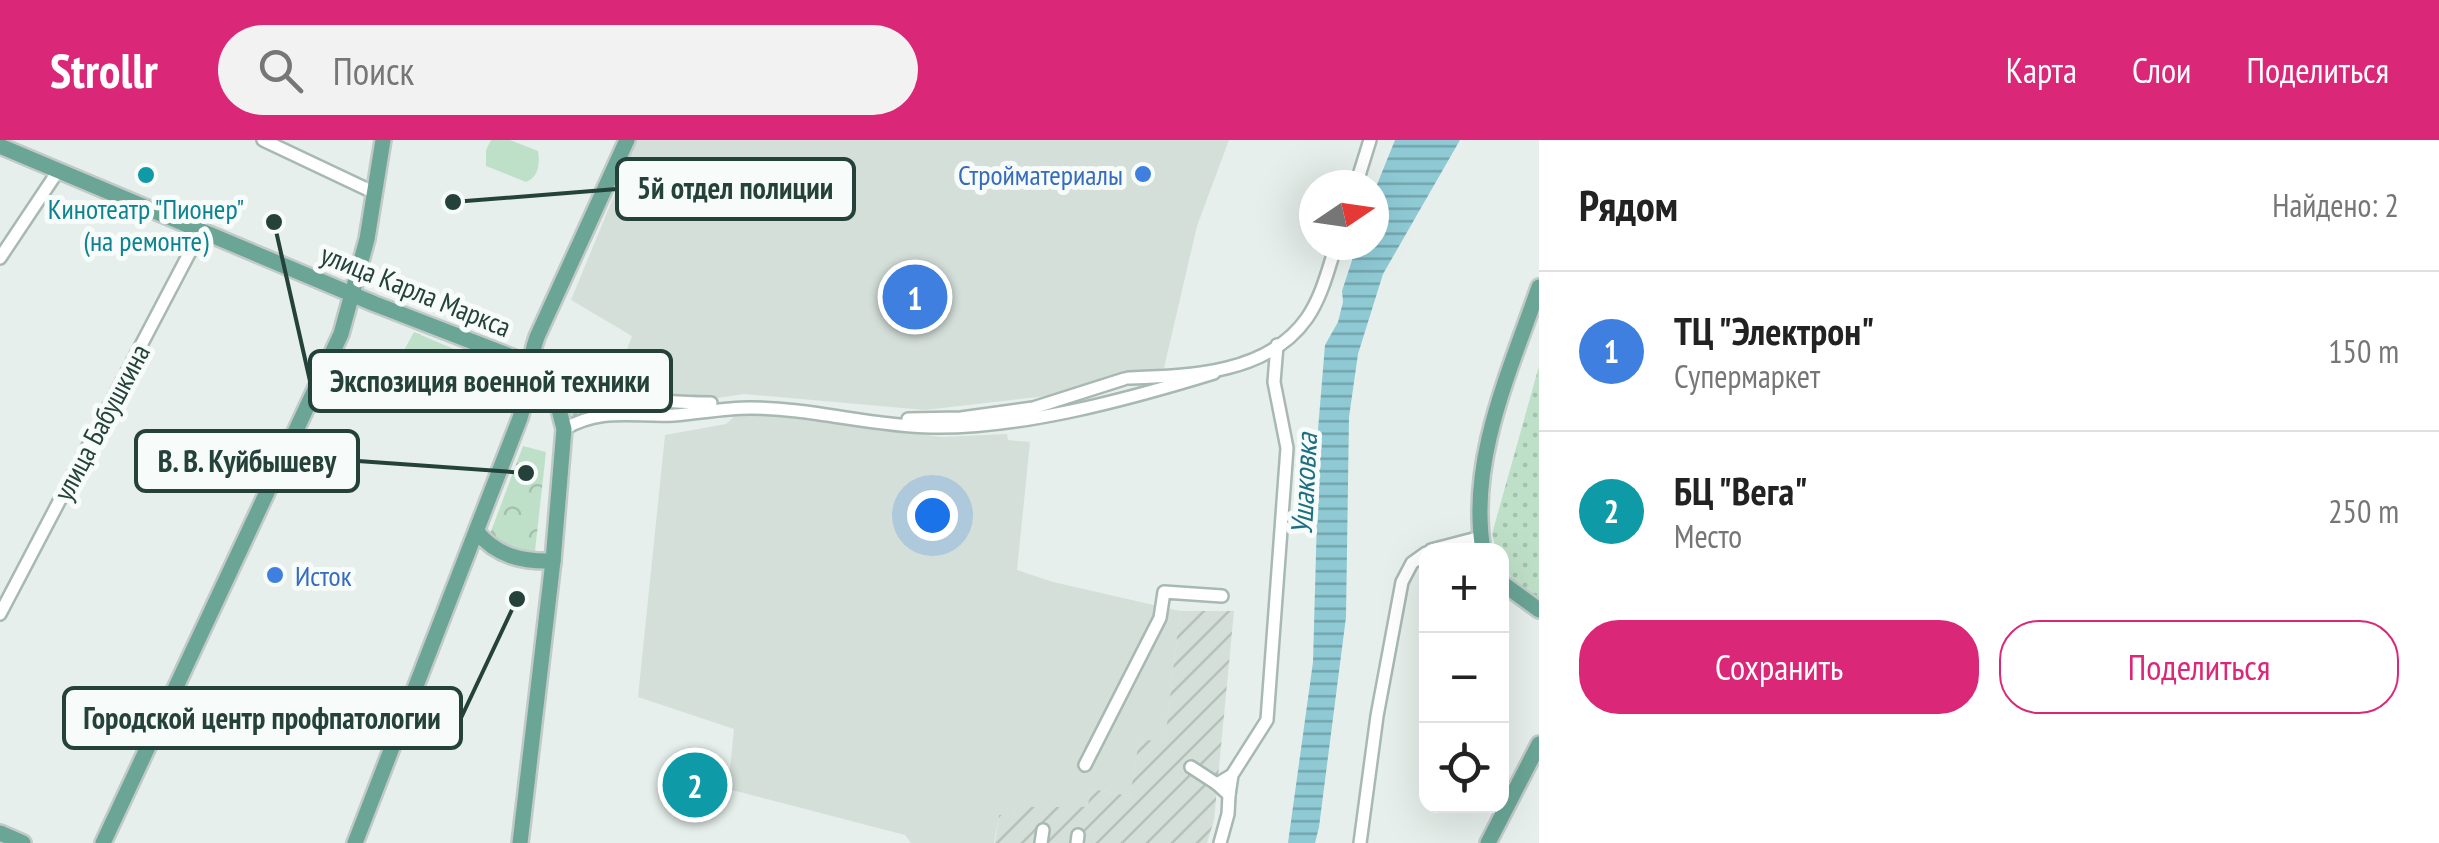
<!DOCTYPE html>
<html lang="ru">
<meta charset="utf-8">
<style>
:root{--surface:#fff;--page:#f2f2f2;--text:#222;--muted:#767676;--line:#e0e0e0;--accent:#db2777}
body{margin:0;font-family:"PT Sans Narrow",sans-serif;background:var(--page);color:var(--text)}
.controls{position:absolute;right:30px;bottom:30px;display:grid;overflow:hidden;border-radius:20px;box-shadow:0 10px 40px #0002}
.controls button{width:90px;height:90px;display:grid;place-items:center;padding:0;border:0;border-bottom:2px solid var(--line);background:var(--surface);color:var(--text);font:50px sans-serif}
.compass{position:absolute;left:1299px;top:30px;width:90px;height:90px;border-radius:50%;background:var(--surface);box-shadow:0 10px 40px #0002;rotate:77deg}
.you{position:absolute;left:932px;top:375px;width:35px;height:35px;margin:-25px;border:8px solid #fff;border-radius:50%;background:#1a73e8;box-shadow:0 0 0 15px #1a73e833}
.badge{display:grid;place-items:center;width:65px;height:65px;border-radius:50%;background:var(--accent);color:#fff;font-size:32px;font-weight:700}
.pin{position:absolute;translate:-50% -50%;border:5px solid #fff;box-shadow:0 2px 10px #0006}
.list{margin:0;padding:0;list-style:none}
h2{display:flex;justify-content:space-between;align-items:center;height:130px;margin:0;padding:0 40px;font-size:42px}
h2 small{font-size:32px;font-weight:400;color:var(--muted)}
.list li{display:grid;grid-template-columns:65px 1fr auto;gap:30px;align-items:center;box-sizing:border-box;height:160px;padding:0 40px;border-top:2px solid var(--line)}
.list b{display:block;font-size:38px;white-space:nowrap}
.list p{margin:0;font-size:32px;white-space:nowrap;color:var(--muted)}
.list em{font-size:32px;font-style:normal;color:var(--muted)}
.actions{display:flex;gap:20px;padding:30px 40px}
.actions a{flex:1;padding:22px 0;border:2px solid var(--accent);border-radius:40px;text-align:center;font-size:35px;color:var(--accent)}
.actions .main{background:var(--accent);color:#fff}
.icon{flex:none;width:55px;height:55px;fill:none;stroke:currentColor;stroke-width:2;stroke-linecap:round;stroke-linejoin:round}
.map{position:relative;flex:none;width:1539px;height:703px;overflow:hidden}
header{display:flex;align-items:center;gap:60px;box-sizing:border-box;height:140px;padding:0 50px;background:var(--accent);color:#fff}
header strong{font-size:48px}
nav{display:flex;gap:55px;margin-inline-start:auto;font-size:35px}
.search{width:700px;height:90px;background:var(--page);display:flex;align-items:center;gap:25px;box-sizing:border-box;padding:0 35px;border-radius:55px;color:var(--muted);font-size:38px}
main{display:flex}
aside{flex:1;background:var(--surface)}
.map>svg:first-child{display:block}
.built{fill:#d4dfda}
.industrial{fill:url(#industrial-furrows)}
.grass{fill:url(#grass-dots)}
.park{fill:url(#park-crowns)}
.garden{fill:#bfe0c8}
.water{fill:url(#water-rules)}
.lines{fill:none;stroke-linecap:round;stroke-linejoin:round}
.minor-casing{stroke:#a8b8b2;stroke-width:16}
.major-casing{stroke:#c2cac8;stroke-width:20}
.minor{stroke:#fff;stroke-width:11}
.major{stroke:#6aa596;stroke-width:15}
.shop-dot{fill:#3f7fe0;stroke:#f7fbf9;stroke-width:4}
.culture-dot{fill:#0f9aa8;stroke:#f7fbf9;stroke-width:4}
.labels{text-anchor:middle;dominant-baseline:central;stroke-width:10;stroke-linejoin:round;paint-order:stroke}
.shop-label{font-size:28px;fill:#366cbe;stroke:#f7fbf9;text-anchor:end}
.culture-label{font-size:28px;fill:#0d838f;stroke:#f7fbf9}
.street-label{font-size:28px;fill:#24423a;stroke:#f7fbf9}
.water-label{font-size:30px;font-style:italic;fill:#1c6f80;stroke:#f7fbf9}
.leader{fill:none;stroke:#24423a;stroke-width:4}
.callout-dot{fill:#24423a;stroke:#f7fbf9;stroke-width:4}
.callout{fill:#f7fbf9;stroke:#24423a;stroke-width:4}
.callout-label{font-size:30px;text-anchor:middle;font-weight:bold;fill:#24423a}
</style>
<header>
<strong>Strollr</strong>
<div class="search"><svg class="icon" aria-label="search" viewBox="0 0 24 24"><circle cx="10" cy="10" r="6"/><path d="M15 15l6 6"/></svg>Поиск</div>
<nav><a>Карта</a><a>Слои</a><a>Поделиться</a></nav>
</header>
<main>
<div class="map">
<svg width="1539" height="703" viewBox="0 0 1539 703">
<defs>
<pattern id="industrial-furrows" width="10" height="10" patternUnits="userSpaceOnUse" patternTransform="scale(2.5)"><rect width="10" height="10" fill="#d4dfda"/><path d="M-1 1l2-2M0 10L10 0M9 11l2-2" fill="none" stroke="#b6c1bc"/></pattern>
<pattern id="grass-dots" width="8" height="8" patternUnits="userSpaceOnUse" patternTransform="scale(2.5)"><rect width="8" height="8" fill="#bfe0c8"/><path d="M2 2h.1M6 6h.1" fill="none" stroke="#a4c1ad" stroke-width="1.8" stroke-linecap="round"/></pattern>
<pattern id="park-crowns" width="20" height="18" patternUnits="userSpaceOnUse" patternTransform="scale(2.5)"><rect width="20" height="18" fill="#bfe0c8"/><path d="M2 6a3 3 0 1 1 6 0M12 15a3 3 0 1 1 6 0" fill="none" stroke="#a4c1ad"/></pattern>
<pattern id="water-rules" width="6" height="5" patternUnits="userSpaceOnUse" patternTransform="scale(2.5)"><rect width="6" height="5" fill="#8ec9d4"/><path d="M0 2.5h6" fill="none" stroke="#74a5ad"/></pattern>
</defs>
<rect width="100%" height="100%" fill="#e6efeb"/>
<!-- built -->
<g class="built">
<polygon points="637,0 1229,0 1197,86 1164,228 1047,256 925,270 744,254 678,264 656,256 618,233 632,196 571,160"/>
<polygon points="739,272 942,297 1007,294 1008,300 1030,302 1017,430 1053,442 1180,471 1165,602 1139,601 1130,656 1092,649 1087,667 1015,667 1014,675 999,675 994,703 911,703 905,695 728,649 734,589 638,557 665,295 726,284"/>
</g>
<!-- industrial -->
<polygon class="industrial" points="1180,471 1234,471 1214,680 1207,703 995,703 999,675 1014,675 1015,667 1087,667 1092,649 1130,656 1139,600 1165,601"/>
<!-- grass -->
<g class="grass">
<path d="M1539 226V458C1519 449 1502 434 1502 410H1496L1492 394Z"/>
<polygon points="557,238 602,255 650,265 584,274 567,284"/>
</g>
<!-- park -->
<g class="park">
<polygon points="414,192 512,234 499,272 397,243 411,217 403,212"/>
<path d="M523 306 546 312 535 411C518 414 500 407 490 394Z"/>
</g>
<!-- garden -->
<path class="garden" d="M491 0H510L538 11C540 23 539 37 526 42L486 26V10Z"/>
<!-- water -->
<polygon class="water" points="1395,0 1460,0 1383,134 1358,214 1349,277 1346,477 1319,687 1315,703 1288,703 1313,522 1317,377 1313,350 1325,205 1338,182 1343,162 1342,151 1357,105 1374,105 1374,52"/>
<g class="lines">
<!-- minor casing -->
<g class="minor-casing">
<g id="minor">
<polyline points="263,0 375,53"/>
<polyline points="1356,45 1370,0"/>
<polyline points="0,118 58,31"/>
<path d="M551 232C611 255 646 263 711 263"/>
<path d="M1128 238C1189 236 1268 234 1307 178 1322 156 1328 130 1336 105"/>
<polyline points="908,279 961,278 1033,268 1124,239"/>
<path d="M564 289C602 267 633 277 674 275 700 273 724 268 750 268 811 268 871 286 931 287 1020 289 1129 259 1214 233"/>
<polyline points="1431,410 1481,397"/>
<polyline points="0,474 202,89"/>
<polyline points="1085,625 1160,478 1164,452 1222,456"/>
<polyline points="1191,627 1217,644"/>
<polyline points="1232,635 1217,644 1229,655 1232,635 1267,580 1287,308 1274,242 1277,205"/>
<polyline points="1041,703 1043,690"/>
<polyline points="1077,703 1078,695"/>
<polyline points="1220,703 1228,674 1229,655"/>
<polyline points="1360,703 1377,576 1402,442 1412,423 1426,413"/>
</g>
</g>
<!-- major casing -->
<g class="major-casing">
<g id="major">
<polyline points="0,6 375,164 551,232"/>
<path d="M477 392C497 416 522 422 553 421"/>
<path d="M1483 410C1468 321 1510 231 1539 147"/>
<polyline points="1502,443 1539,470"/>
<polyline points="0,693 23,703"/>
<polyline points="103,703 341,194 367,99 383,0"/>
<path d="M355 703 520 278C529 250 527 224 537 197L627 0"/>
<polyline points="520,703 553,421 564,289 548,227"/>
<polyline points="1488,703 1539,604"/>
</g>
</g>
<!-- minor -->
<use href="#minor" class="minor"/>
<!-- major -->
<use href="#major" class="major"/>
</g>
<!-- markers -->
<g class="shop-dot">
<circle cx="1143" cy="34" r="10"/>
<circle cx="275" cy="435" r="10"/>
</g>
<circle class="culture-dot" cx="146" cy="35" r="10"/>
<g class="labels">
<!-- shop labels -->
<g class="shop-label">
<text x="1123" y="34">Стройматериалы</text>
<text x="295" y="435" text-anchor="start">Исток</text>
</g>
<!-- culture labels -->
<g class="culture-label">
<text x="146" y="68">Кинотеатр "Пионер"<tspan x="146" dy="32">(на ремонте)</tspan></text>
</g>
<!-- street labels -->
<g class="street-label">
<text transform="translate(416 150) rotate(22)">улица Карла Маркса</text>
<text transform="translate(101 282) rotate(-62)">улица Бабушкина</text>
</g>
<!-- water labels -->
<g class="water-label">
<text transform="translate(1303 344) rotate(-87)">Ушаковка</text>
</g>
</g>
<!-- callouts -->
<path class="leader" d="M453 62L617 49M274 82L310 241M526 333L358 321M517 459L461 578"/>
<g class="callout-dot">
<circle cx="453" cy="62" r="10"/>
<circle cx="274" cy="82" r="10"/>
<circle cx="526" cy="333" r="10"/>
<circle cx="517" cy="459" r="10"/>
</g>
<g class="callout">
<rect x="617" y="19" width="237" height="60" rx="10"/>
<rect x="310" y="211" width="361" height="60" rx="10"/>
<rect x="136" y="291" width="222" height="60" rx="10"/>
<rect x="64" y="548" width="397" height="60" rx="10"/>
</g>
<g class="callout-label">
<text x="735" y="59">5й отдел полиции</text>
<text x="490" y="252">Экспозиция военной техники</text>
<text x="247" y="332">В. В. Куйбышеву</text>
<text x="262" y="589">Городской центр профпатологии</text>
</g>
</svg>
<div class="controls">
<button>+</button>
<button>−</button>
<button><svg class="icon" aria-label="locate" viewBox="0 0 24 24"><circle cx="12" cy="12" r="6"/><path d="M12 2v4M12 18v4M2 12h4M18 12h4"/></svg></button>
</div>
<svg class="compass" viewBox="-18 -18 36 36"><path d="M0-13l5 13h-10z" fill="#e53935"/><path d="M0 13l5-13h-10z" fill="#767676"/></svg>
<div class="you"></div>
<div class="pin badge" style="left:915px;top:157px;background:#3f7fe0">1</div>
<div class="pin badge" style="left:695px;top:645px;background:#0f9aa8">2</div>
</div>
<aside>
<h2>Рядом<small>Найдено: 2</small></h2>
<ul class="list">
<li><span class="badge" style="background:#3f7fe0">1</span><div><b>ТЦ &quot;Электрон&quot;</b><p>Супермаркет</p></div><em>150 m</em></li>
<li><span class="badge" style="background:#0f9aa8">2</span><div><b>БЦ &quot;Вега&quot;</b><p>Место</p></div><em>250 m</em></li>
</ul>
<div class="actions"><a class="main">Сохранить</a><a>Поделиться</a></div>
</aside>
</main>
